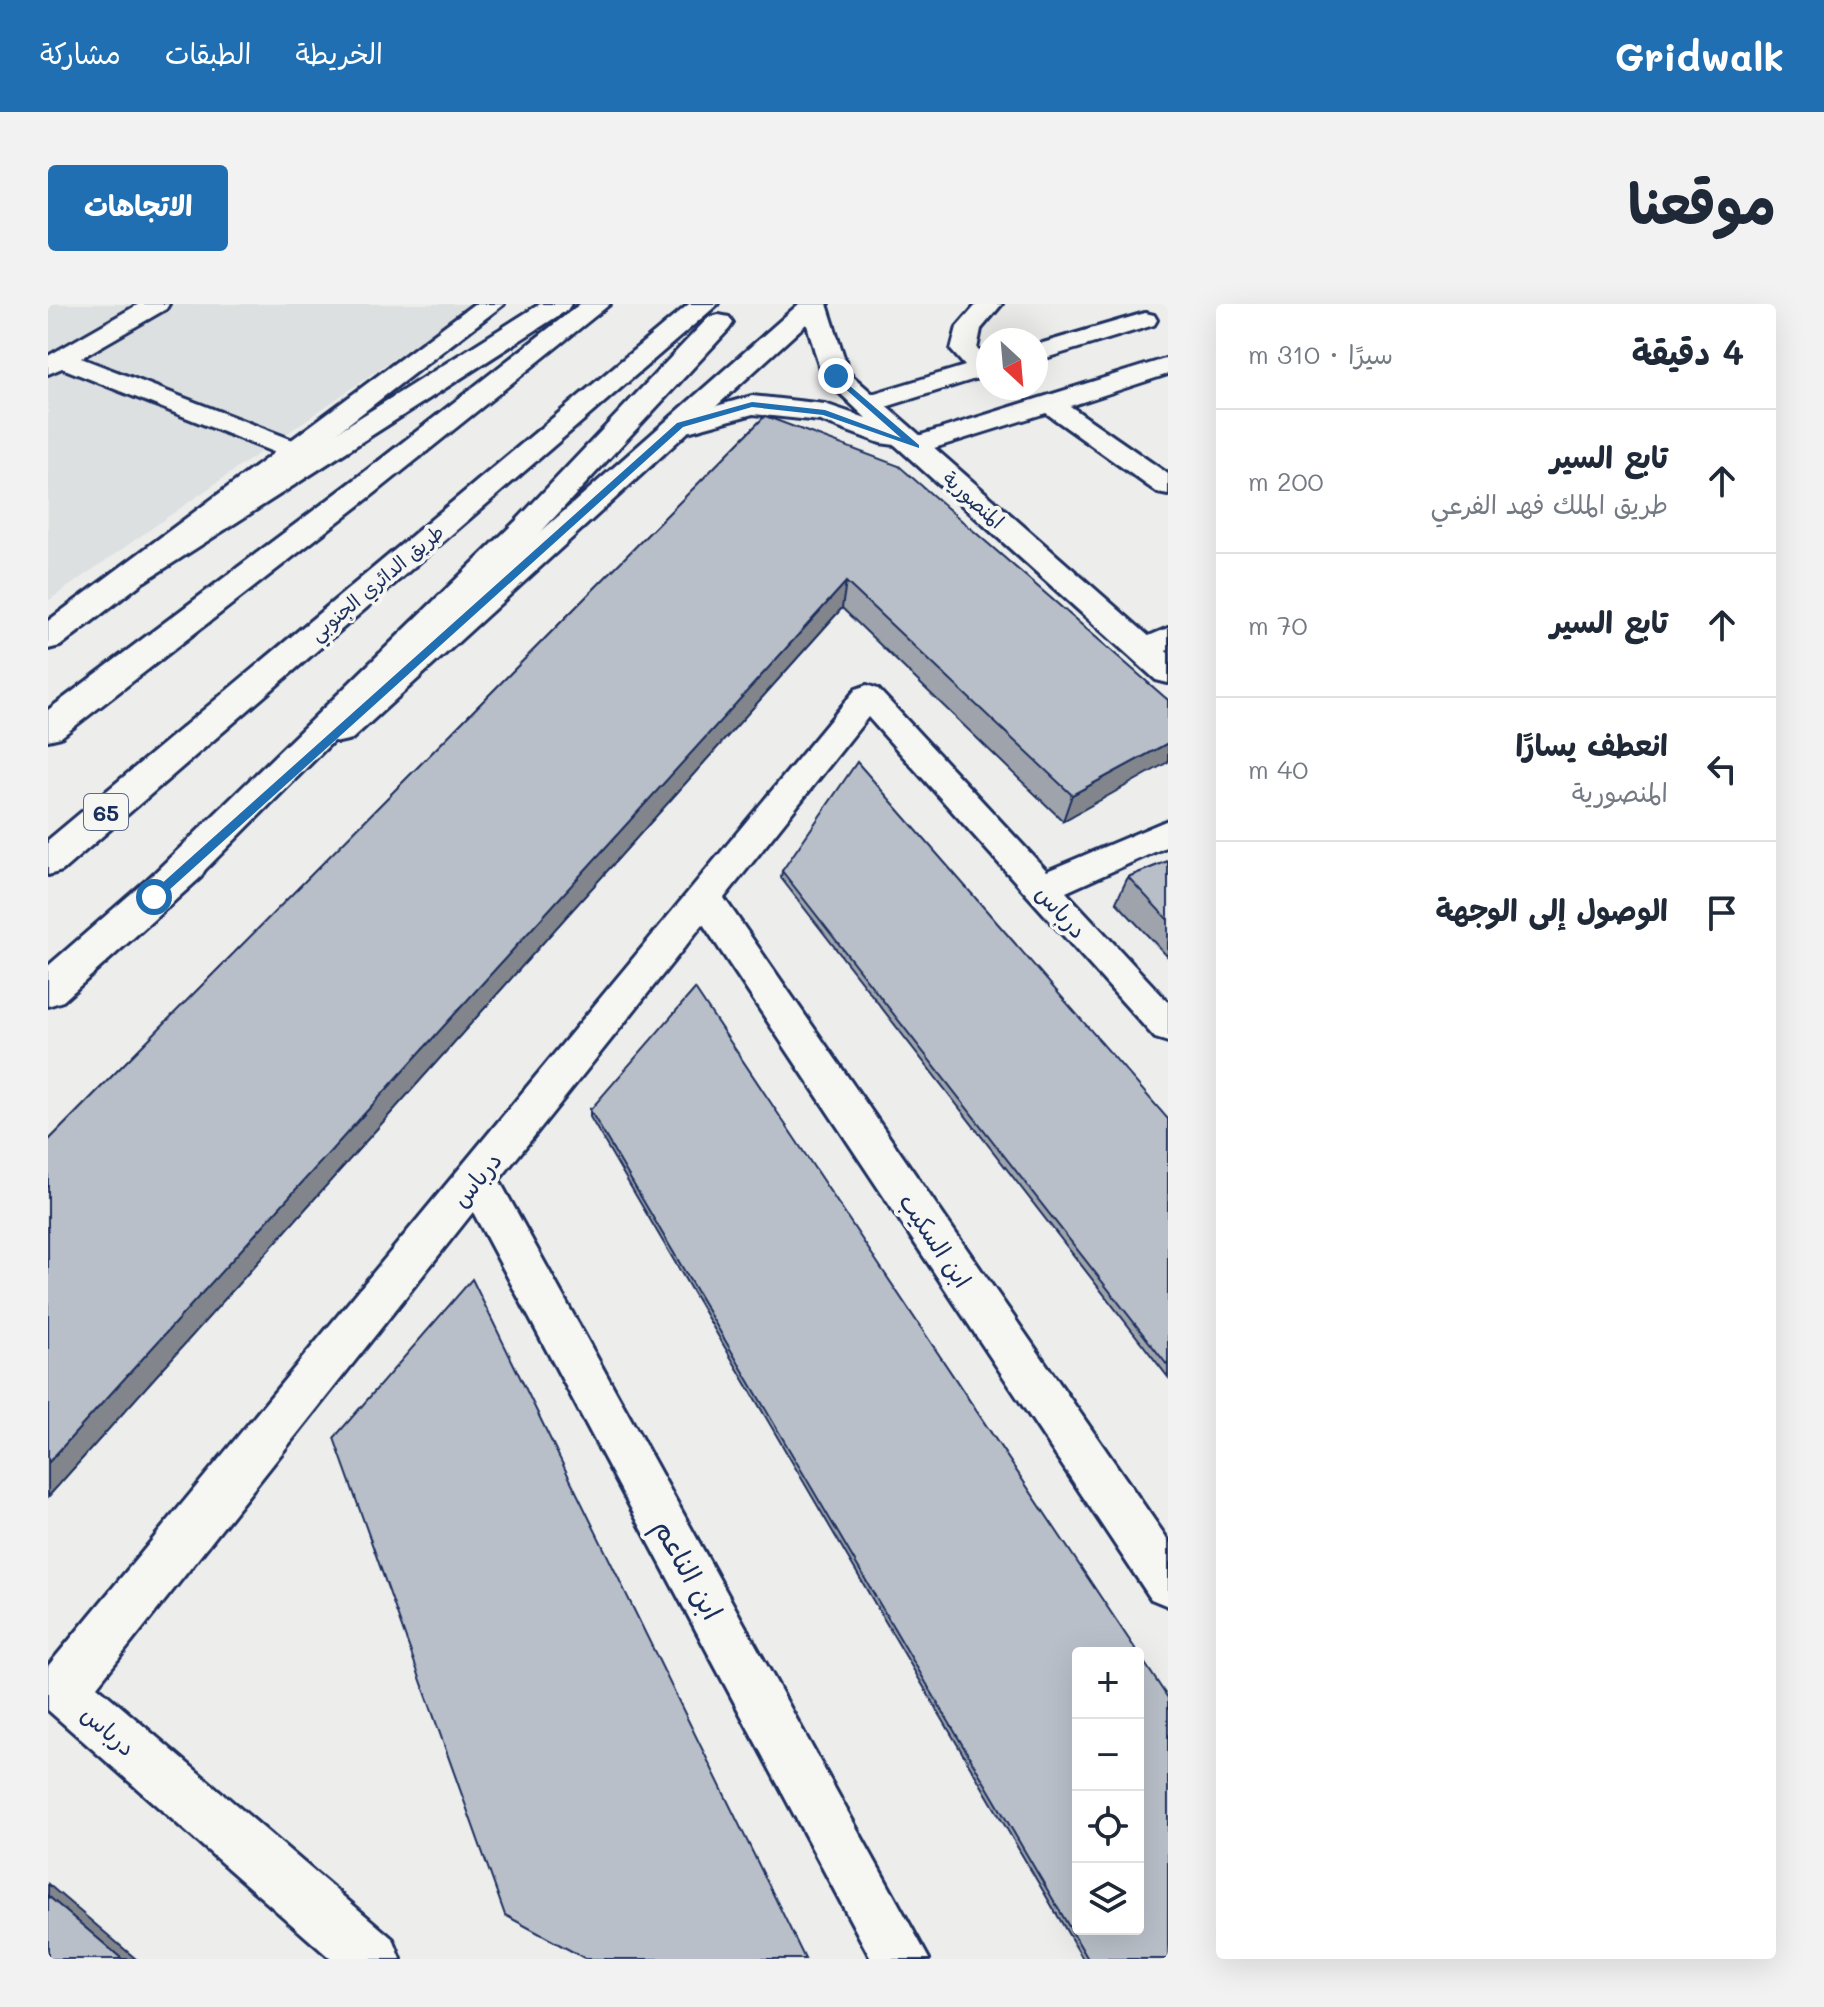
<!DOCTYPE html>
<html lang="ar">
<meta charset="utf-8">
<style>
:root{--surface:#fff;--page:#f2f2f3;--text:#1f2937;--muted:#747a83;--line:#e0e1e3;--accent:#1f6fb2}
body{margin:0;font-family:Mali,"Playpen Sans Arabic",sans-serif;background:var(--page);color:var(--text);direction:rtl}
.controls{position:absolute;right:24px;bottom:24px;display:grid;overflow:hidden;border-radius:8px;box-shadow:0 8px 32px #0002}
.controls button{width:72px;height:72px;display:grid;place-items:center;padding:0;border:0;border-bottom:2px solid var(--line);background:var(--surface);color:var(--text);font:40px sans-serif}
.compass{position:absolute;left:928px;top:24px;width:72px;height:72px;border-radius:50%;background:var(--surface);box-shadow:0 8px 32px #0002;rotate:154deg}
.stop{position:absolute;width:24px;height:24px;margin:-18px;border:6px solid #1f6fb2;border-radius:50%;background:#fff}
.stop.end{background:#1f6fb2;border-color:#fff;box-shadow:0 2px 8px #0008}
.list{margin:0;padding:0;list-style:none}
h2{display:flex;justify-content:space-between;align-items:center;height:104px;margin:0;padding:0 32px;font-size:34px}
h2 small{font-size:26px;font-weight:400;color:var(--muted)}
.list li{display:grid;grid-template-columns:52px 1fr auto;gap:24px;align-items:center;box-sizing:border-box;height:144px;padding:0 32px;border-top:2px solid var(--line)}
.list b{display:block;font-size:30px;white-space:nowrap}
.list p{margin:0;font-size:26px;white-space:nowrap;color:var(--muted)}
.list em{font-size:26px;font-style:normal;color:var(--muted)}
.icon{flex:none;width:44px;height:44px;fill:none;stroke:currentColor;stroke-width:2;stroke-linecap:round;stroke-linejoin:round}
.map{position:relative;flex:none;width:1120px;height:1655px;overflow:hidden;direction:ltr;border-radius:8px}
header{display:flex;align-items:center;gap:48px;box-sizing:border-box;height:112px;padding:0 40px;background:var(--accent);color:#fff}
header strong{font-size:38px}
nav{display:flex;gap:44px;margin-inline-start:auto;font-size:28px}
.intro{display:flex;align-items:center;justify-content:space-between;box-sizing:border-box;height:192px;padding:0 48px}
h1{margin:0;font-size:56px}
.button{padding:20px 36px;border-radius:8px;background:var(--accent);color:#fff;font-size:28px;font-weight:700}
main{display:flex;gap:48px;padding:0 48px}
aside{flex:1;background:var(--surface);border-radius:8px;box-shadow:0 8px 32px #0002}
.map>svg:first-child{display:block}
.built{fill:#dde0e1}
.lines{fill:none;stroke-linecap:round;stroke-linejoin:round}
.minor-casing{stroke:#1b2f5e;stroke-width:6}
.tertiary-casing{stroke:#1b2f5e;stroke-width:6}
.secondary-casing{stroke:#1b2f5e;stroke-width:6}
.primary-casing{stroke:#1b2f5e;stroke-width:6}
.motorway-casing{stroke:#1b2f5e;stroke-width:6}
.minor{fill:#f6f6f2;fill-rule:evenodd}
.tertiary{fill:#f6f6f2;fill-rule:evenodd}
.secondary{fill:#f6f6f2;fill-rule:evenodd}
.primary{fill:#f6f6f2;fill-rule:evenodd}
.motorway{fill:#f6f6f2;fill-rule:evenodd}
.wall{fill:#9fa4ac;stroke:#1b2f5e;stroke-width:2}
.shaded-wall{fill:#82868c;stroke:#1b2f5e;stroke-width:2}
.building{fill:#b9bfc8;stroke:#1b2f5e;stroke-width:2}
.route{fill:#1f6fb2}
.labels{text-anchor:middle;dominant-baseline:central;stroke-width:8;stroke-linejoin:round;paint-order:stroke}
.far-street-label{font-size:20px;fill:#1b2f5e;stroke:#f6f6f2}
.shield{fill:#f6f6f2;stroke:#5d6b8a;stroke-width:2}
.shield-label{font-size:22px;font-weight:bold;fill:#1b2f5e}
.street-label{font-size:24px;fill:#1b2f5e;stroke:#f6f6f2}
.near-street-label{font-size:28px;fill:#1b2f5e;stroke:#f6f6f2}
</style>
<header>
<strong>Gridwalk</strong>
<nav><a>الخريطة</a><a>الطبقات</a><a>مشاركة</a></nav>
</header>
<div class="intro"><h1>موقعنا</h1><a class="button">الاتجاهات</a></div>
<main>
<aside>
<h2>4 دقيقة<small>سيرًا · 310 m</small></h2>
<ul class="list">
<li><svg class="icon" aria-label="ahead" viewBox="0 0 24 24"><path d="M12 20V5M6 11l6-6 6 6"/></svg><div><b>تابع السير</b><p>طريق الملك فهد الفرعي</p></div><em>200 m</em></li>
<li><svg class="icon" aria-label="ahead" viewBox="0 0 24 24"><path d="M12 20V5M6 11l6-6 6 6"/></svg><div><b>تابع السير</b></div><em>70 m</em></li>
<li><svg class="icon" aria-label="left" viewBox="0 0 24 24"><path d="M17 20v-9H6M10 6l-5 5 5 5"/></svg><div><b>انعطف يسارًا</b><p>المنصورية</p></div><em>40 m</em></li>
<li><svg class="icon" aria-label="arrive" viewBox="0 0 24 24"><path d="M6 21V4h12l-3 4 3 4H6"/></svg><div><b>الوصول إلى الوجهة</b></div></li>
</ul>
</aside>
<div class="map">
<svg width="1120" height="1655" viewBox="0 0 1120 1655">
<rect width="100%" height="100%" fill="#edeeec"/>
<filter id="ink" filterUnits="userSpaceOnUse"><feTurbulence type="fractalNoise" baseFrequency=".0125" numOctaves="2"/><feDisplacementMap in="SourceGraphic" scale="16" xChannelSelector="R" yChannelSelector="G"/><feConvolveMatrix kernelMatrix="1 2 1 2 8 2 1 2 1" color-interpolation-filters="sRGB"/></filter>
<g filter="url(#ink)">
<!-- built -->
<polygon class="built" points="0,0 424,0 0,297"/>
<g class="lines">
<!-- minor casing -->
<g class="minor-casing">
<g id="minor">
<polygon points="91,0 121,0 118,5 33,54 258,141 262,147 258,153 238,153 14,64 0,70 0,52"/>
<polygon points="929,0 954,0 933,25 929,45 940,55 940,71 828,106 810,106 806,100 810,94 917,62 903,46 909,23"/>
<polygon points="1097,9 1106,11 1109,16 1106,21 988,57 988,41"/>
<polygon points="1120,54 1120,70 1022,102 1120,170 1120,191 1110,189 998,109 867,150 857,148 854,142 857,136"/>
<polygon points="1120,324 1120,346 1095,356 1084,353 1080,346 1084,339"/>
<polygon points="819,381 830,385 999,567 1120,516 1120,542 1018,588 1120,698 1120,738 1107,734 820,413 676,594 1120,1236 1120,1302 1103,1295 655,620 451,876 881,1655 823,1655 425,908 49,1382 345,1635 353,1655 283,1655 0,1406 0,1362 808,385"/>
</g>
</g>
<!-- tertiary casing -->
<g class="tertiary-casing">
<polygon id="tertiary" points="753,0 779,0 801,69 1120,349 1120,379 1108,376 847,141 832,139 772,117 705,110 632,130 622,127 617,121 622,115 704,92 777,100 818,114 774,72"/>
</g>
<!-- secondary casing -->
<g class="secondary-casing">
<polygon id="secondary" points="426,0 456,0 12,342 0,345 0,317"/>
</g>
<!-- primary casing -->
<g class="primary-casing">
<g id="primary">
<polygon points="751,0 780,0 304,435 291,438 278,435 273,426 278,417"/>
<polygon points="139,549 153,553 158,563 153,573 15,697 0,702 0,662 125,553"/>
</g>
</g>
<!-- motorway casing -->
<g class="motorway-casing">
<g id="motorway">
<polygon points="492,0 523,0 519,6 97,277 86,280 75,277 70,270 75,263"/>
<polygon points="532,0 562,0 327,189 13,433 0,436 0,406 305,177"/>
<polygon points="641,0 670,0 14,567 0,571 0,536"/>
<polygon points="671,11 681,13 685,19 681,25 490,231 120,603 106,608 92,603 86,593 92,583 468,217 661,13"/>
</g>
</g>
<!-- minor -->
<use href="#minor" class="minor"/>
<!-- tertiary -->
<use href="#tertiary" class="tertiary"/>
<!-- secondary -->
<use href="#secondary" class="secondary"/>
<!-- primary -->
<use href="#primary" class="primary"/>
<!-- motorway -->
<use href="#motorway" class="motorway"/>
</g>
<!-- wall -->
<g class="wall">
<polygon points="717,112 1120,396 1015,517 794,304 0,1193 0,837"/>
<polygon points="1120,557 1120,653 1068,598 1080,573"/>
<polygon points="734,567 1120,815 1120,1073 733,574"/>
<polygon points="542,806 1120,1655 1035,1655 542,813"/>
</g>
<!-- shaded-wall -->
<g class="shaded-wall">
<polygon points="798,278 794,304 0,1193 0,1159"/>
<polygon points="1120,439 1120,458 1015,517 1024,491"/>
<polygon points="0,1580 88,1655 74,1655 0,1592"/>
</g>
<!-- building -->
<g class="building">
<polygon points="717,112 851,162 1120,396 1120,439 1024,491 798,278 0,1159 0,837"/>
<polygon points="809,458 1120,815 1120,1062 734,567"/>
<polygon points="1120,557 1120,616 1080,573"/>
<polygon points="647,685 1090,1349 1030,1349 1030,1625 1090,1625 1090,1349 1120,1394 1120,1655 1040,1655 542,806"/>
<polygon points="424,975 757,1655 538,1655 457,1611 286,1134"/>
<polygon points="0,1592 74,1655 0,1655"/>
</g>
</g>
<!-- route -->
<polygon class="route" points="788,70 871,141 871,144 775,111 704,103 635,123 110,596 102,596 102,590 629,119 704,98 777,106 853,134 785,74"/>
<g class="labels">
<!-- far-street labels -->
<g class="far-street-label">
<text transform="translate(926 195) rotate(42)">المنصورية</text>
<text transform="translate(328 278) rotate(-40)">طريق الدائري الجنوبي</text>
</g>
<!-- shield labels -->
<rect class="shield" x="36" y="490" width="44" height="36" rx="6"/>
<g class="shield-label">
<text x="58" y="508">65</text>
</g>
<!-- street labels -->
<g class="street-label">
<text transform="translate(1014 607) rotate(48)">درباس</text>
<text transform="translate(428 875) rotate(-51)">درباس</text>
<text transform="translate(888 936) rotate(56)">ابن السكيب</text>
<text transform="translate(61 1426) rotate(41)">درباس</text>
</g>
<!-- near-street labels -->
<g class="near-street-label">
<text transform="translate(641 1265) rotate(61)">ابن الناعم</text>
</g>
</g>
</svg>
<div class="controls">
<button>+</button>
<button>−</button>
<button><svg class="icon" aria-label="locate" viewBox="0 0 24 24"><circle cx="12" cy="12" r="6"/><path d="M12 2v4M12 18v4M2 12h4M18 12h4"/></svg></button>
<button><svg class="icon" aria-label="layers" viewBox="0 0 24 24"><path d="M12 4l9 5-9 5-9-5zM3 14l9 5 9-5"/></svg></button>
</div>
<svg class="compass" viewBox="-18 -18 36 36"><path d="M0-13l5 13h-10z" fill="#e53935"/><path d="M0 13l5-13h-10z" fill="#747a83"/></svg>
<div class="stop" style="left:106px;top:593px"></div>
<div class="stop end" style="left:788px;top:72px"></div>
</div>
</main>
